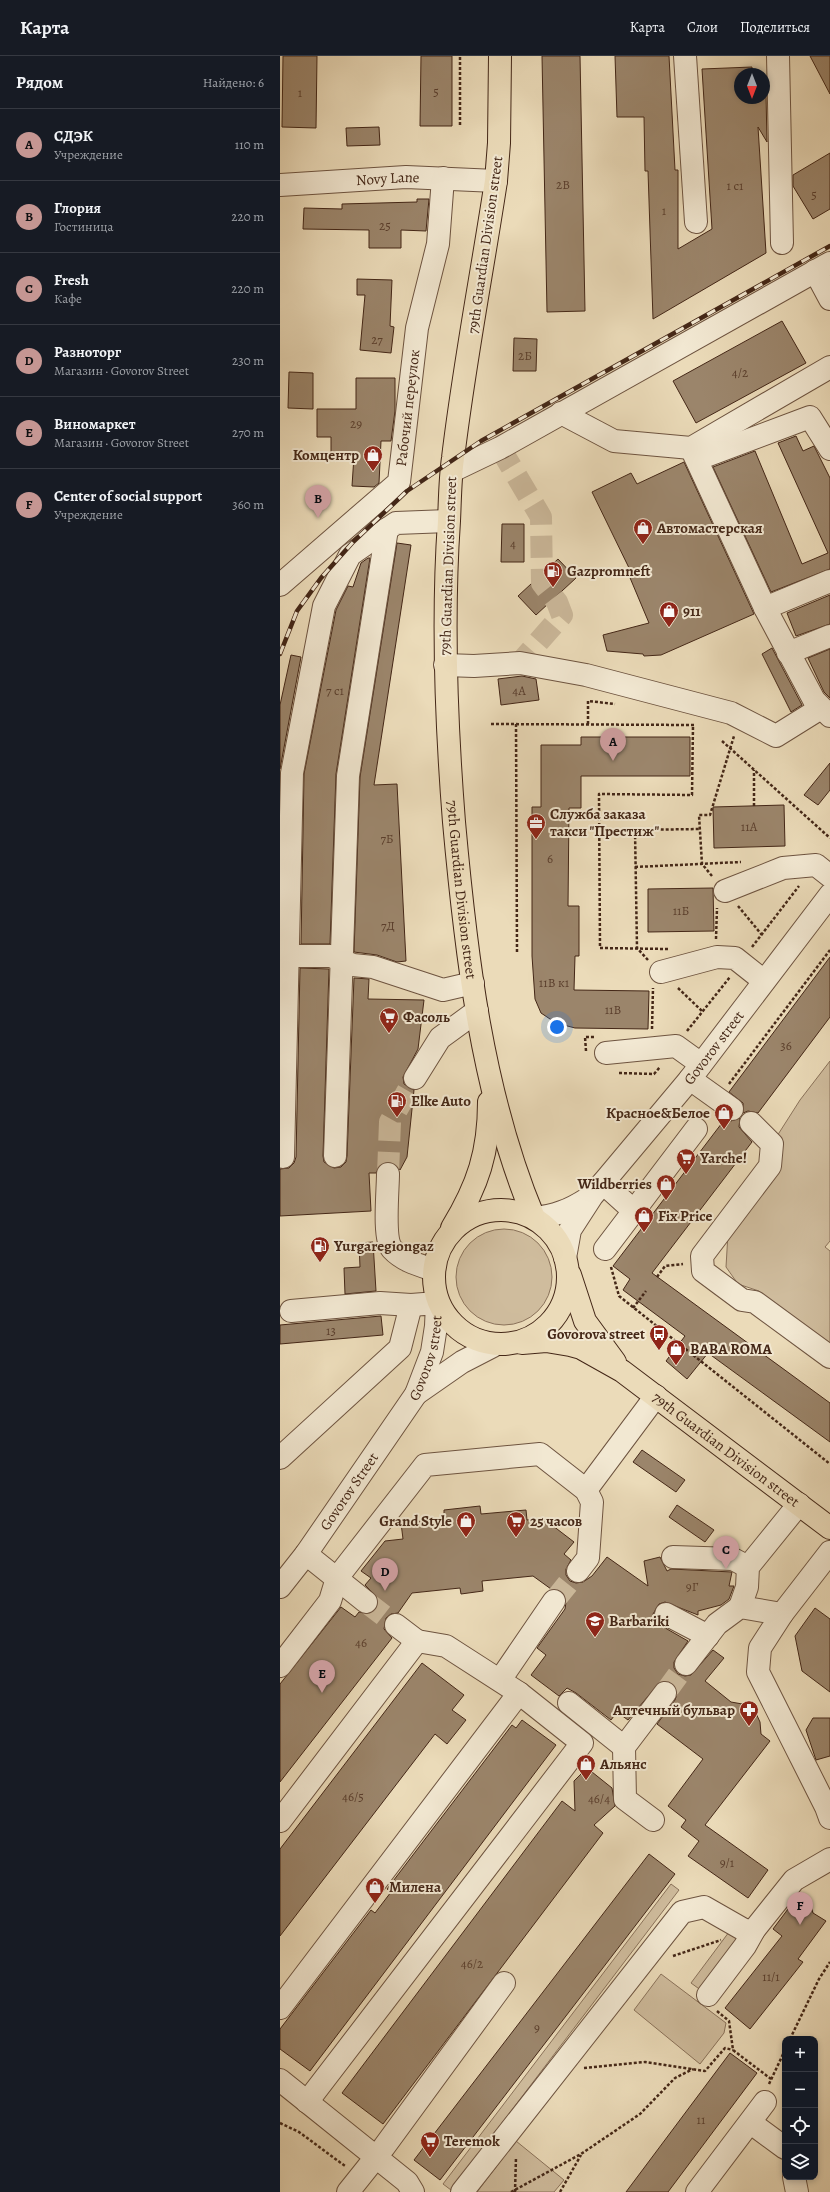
<!DOCTYPE html>
<html lang="ru">
<meta charset="utf-8">
<style>
:root{--surface:#171b24;--page:#242831;--text:#f1f3f6;--muted:#9ea1a6;--line:#363941;--accent:#c59692}
body{margin:0;font-family:Alegreya,serif;background:var(--page);color:var(--text)}
.controls{position:absolute;right:12px;bottom:12px;display:grid;overflow:hidden;border-radius:8px;box-shadow:0 2px 6px #0003}
.controls button{width:36px;height:36px;display:grid;place-items:center;padding:0;border:0;border-bottom:1px solid var(--line);background:var(--surface);color:var(--text);font:20px sans-serif}
.compass{position:absolute;left:454px;top:12px;width:36px;height:36px;border-radius:50%;background:var(--surface);box-shadow:0 2px 6px #0003;rotate:180deg}
.you{position:absolute;left:277px;top:971px;width:14px;height:14px;margin:-10px;border:3px solid #fff;border-radius:50%;background:#1a73e8;box-shadow:0 0 0 6px #1a73e833}
.badge{display:grid;place-items:center;width:26px;height:26px;border-radius:50%;background:var(--accent);color:#111;font-size:13px;font-weight:700}
.pin{position:absolute;translate:-50% -33px;filter:drop-shadow(0 1px 2px #0008)}
.pin::after{content:'';position:absolute;top:21px;width:14px;height:12px;background:inherit;clip-path:polygon(0 0,100% 0,50% 100%)}
.list{margin:0;padding:0;list-style:none}
h2{display:flex;justify-content:space-between;align-items:center;height:52px;margin:0;padding:0 16px;font-size:17px}
h2 small{font-size:13px;font-weight:400;color:var(--muted)}
.list li{display:grid;grid-template-columns:26px 1fr auto;gap:12px;align-items:center;box-sizing:border-box;height:72px;padding:0 16px;border-top:1px solid var(--line)}
.list b{display:block;font-size:15px;white-space:nowrap}
.list p{margin:0;font-size:13px;white-space:nowrap;color:var(--muted)}
.list em{font-size:13px;font-style:normal;color:var(--muted)}
.icon{flex:none;width:22px;height:22px;fill:none;stroke:currentColor;stroke-width:2;stroke-linecap:round;stroke-linejoin:round}
.map{position:relative;flex:none;width:550px;height:2136px;overflow:hidden}
header{display:flex;align-items:center;gap:24px;box-sizing:border-box;height:56px;padding:0 20px;background:var(--surface);border-bottom:1px solid var(--line)}
header strong{font-size:19px}
nav{display:flex;gap:22px;margin-inline-start:auto;font-size:14px}
main{display:flex}
aside{flex:1;background:var(--surface)}
.map>svg:first-child{display:block}
.green{fill:#cfbc9d;stroke:#8a725a}
.building{fill:#9b856b;stroke:#442717}
.lines{fill:none;stroke-linecap:round;stroke-linejoin:round}
.minor-tunnel{stroke:#cab799;stroke-width:22;stroke-dasharray:22 11;stroke-linecap:butt}
.minor-casing{stroke:#6e5440;stroke-width:24}
.major-casing{stroke:#442717;stroke-width:24}
.path{stroke:#442717;stroke-width:2.5;stroke-dasharray:3 2;stroke-linecap:butt}
.minor{stroke:#f2e8d2;stroke-width:22}
.major{stroke:#ebdbb9;stroke-width:22}
.rail-casing{stroke:#442717;stroke-width:4.5}
.rail{stroke:#f2e8d2;stroke-width:3;stroke-dasharray:9;stroke-linecap:butt}
.labels{text-anchor:middle;dominant-baseline:central;stroke-width:4;stroke-linejoin:round;paint-order:stroke}
.number-label{font-size:13px;fill:#5a3e2c}
.street-label{font-size:15px;fill:#442717;stroke:#f2e8d2}
.poi-label{font-size:15px;font-weight:bold;fill:#442717;stroke:#f2e8d2;text-anchor:start}
</style>
<header>
<strong>Карта</strong>
<nav><a>Карта</a><a>Слои</a><a>Поделиться</a></nav>
</header>
<main>
<aside>
<h2>Рядом<small>Найдено: 6</small></h2>
<ul class="list">
<li><span class="badge">A</span><div><b>СДЭК</b><p>Учреждение</p></div><em>110 m</em></li>
<li><span class="badge">B</span><div><b>Глория</b><p>Гостиница</p></div><em>220 m</em></li>
<li><span class="badge">C</span><div><b>Fresh</b><p>Кафе</p></div><em>220 m</em></li>
<li><span class="badge">D</span><div><b>Разноторг</b><p>Магазин · Govorov Street</p></div><em>230 m</em></li>
<li><span class="badge">E</span><div><b>Виномаркет</b><p>Магазин · Govorov Street</p></div><em>270 m</em></li>
<li><span class="badge">F</span><div><b>Center of social support</b><p>Учреждение</p></div><em>360 m</em></li>
</ul>
</aside>
<div class="map">
<svg width="550" height="2136" viewBox="0 0 550 2136">
<rect width="100%" height="100%" fill="#ebdbb9"/>
<filter id="stains"><feTurbulence type="fractalNoise" baseFrequency=".005" numOctaves="4"/><feColorMatrix values="0 0 0 0 .2 0 0 0 0 .09 0 0 0 0 .02 0 0 0 .5 -.17"/></filter>
<radialGradient id="worn" r=".72"><stop offset=".6" stop-color="#630" stop-opacity="0"/><stop offset="1" stop-color="#630" stop-opacity=".3"/></radialGradient>
<!-- green -->
<g class="green">
<polygon points="550,1005 550,1185 545,1191 550,1195 550,1289 496,1257 479,1235 458,1228 446,1211 448,1177 455,1146 520,1044"/>
<circle cx="224" cy="1221" r="48"/>
<polygon points="391,1828 399,1834 171,2134 163,2128"/>
<polygon points="449,1876 460,1885 422,1935 411,1927"/>
<polygon points="381,1918 446,1967 444,1977 420,2008 354,1954"/>
<polygon points="236,2085 284,2124 274,2136 197,2136"/>
</g>
<!-- building -->
<g class="building">
<polygon points="3,0 37,0 36,72 2,71"/>
<polygon points="141,0 172,0 172,70 140,70"/>
<polygon points="262,0 300,0 305,255 267,256"/>
<polygon points="335,0 389,0 395,114 398,114 398,193 432,173 422,13 472,11 472,18 460,18 460,42 484,42 484,39 486,39 487,86 478,71 486,197 373,263 368,115 365,115 364,61 337,61"/>
<polygon points="530,0 550,0 550,38"/>
<polygon points="99,71 100,89 67,90 66,72"/>
<polygon points="550,97 550,153 533,163 513,130 513,119"/>
<polygon points="137,143 149,143 146,175 121,174 121,192 89,192 89,174 23,173 24,152 62,153 62,148 137,146"/>
<polygon points="77,223 112,224 110,270 114,271 111,297 80,294 85,239 77,239"/>
<polygon points="502,265 526,307 416,367 393,325"/>
<polygon points="234,282 257,283 256,315 233,315"/>
<polygon points="9,316 33,317 33,353 8,352"/>
<polygon points="76,322 115,322 115,355 111,385 101,385 99,427 94,431 72,430 74,400 51,400 51,381 37,381 37,353 76,353"/>
<polygon points="516,380 523,395 534,390 550,422 550,513 491,536 433,411 475,395 522,508 548,497 498,387"/>
<polygon points="404,406 474,558 381,599 364,600 363,598 327,595 323,579 369,567 348,517 351,516 312,436 351,417 357,428"/>
<polygon points="222,468 244,468 244,506 221,506"/>
<polygon points="117,487 131,489 94,729 117,728 126,905 117,906 97,899 74,896 80,721"/>
<polygon points="88,502 90,502 56,718 50,888 21,888 24,718 56,554 68,530 73,531 81,507"/>
<polygon points="278,503 296,522 256,559 238,540"/>
<polygon points="550,539 550,568 516,580 507,557"/>
<polygon points="492,592 522,649 511,656 482,598"/>
<polygon points="550,593 550,642 544,636 528,602"/>
<polygon points="11,599 21,601 0,713 0,649"/>
<polygon points="242,620 256,623 259,644 221,649 218,623"/>
<polygon points="301,681 410,681 410,720 301,720 301,752 289,752 288,850 299,850 299,900 295,900 294,934 369,935 368,973 295,972 276,967 261,957 255,943 252,900 252,751 261,751 261,689 301,689"/>
<polygon points="550,707 550,734 538,749 524,739"/>
<polygon points="504,749 505,790 434,792 433,751"/>
<polygon points="433,832 434,875 368,876 368,833"/>
<polygon points="550,901 550,961 478,1057 468,1055 463,1057 463,1047 449,1036"/>
<polygon points="20,912 49,913 43,1100 44,1106 54,1112 61,1111 66,1106 67,1100 74,922 89,923 88,943 144,944 138,993 123,1021 124,1028 134,1034 127,1101 120,1114 115,1108 108,1106 102,1107 96,1117 89,1117 91,1155 0,1160 0,1113 9,1112 14,1107 16,1101"/>
<polygon points="460,1062 459,1071 472,1086 372,1217 550,1347 550,1386 428,1297 407,1323 386,1305 405,1280 343,1234 350,1223 333,1210 445,1063 451,1065"/>
<polygon points="93,1186 96,1235 65,1238 64,1212 80,1211 79,1187"/>
<polygon points="101,1260 103,1279 0,1288 0,1269"/>
<polygon points="362,1394 405,1424 396,1436 353,1406"/>
<polygon points="397,1449 434,1474 425,1486 389,1461"/>
<polygon points="200,1450 201,1458 246,1454 247,1464 264,1463 294,1486 284,1498 291,1504 286,1513 286,1519 290,1525 296,1527 303,1526 312,1520 327,1501 368,1530 364,1505 380,1501 387,1515 391,1513 452,1516 449,1530 454,1530 449,1543 441,1549 418,1555 418,1559 385,1546 379,1548 373,1558 375,1564 380,1569 408,1585 394,1606 394,1612 398,1618 405,1620 411,1619 433,1594 444,1602 425,1625 451,1646 468,1649 475,1655 480,1666 481,1678 490,1685 425,1769 488,1814 468,1842 408,1800 419,1785 401,1771 406,1764 388,1750 423,1703 377,1668 395,1644 397,1638 396,1632 387,1625 380,1626 348,1664 337,1656 331,1664 296,1637 287,1632 279,1640 251,1619 266,1599 257,1592 285,1553 286,1546 281,1535 271,1533 253,1520 202,1525 203,1535 181,1538 180,1532 132,1537 118,1557 111,1558 106,1562 104,1573 112,1582 0,1726 0,1628 61,1551 75,1561 79,1556 90,1558 96,1553 98,1547 97,1541 85,1529 91,1522 81,1515 105,1485 123,1483 121,1467 164,1463 164,1454"/>
<polygon points="535,1552 550,1563 550,1636 522,1615 515,1580"/>
<polygon points="142,1607 184,1639 172,1654 186,1664 167,1688 155,1678 0,1880 0,1793"/>
<polygon points="533,1662 550,1662 550,1700 536,1704 526,1674"/>
<polygon points="242,1664 276,1689 30,2015 0,1993 0,1973 91,1854 95,1857 111,1836 107,1833 232,1669 236,1672"/>
<polygon points="303,1716 312,1716 332,1732 335,1750 314,1769 323,1777 103,2068 62,2037 282,1745 295,1755 294,1725"/>
<polygon points="369,1798 395,1818 160,2124 134,2104"/>
<polygon points="520,1837 529,1844 533,1857 546,1865 518,1903 523,1906 470,1973 445,1952 502,1880 493,1873"/>
<polygon points="450,1997 477,2017 388,2136 346,2136"/>
</g>
<g class="lines">
<!-- minor-tunnel -->
<g class="minor-tunnel">
<polyline points="220,392 261,461 262,527 277,546 282,559 240,607"/>
<polyline points="108,1118 110,1066 135,1022"/>
<polyline points="274,1545 298,1515"/>
<polyline points="86,1546 116,1569"/>
<polyline points="385,1637 406,1608"/>
</g>
<!-- minor casing -->
<g class="minor-casing">
<g id="minor">
<polyline points="405,0 416,166"/>
<polyline points="498,0 502,187"/>
<path id="s1" d="M0 129 126 121 216 125"/>
<polyline points="535,215 550,243"/>
<polyline points="281,357 334,385 411,392 550,311"/>
<polyline points="411,392 485,552 534,644 550,660"/>
<polyline points="418,403 530,361 550,393"/>
<polyline points="172,415 220,392 550,207"/>
<path id="s2" d="M0 529 119 426 137 272 158 188 163 122"/>
<polyline points="485,552 550,525"/>
<polyline points="508,597 550,580"/>
<polyline points="165,609 194,610 240,607 306,619 451,657 496,680 541,652"/>
<polyline points="445,835 503,812 536,809 550,820"/>
<polyline points="8,900 51,900 73,909 93,911 163,934 193,927"/>
<polyline points="381,916 437,901 455,902 484,925"/>
<polyline points="326,997 396,990 421,1008"/>
<polyline points="135,1022 160,982 197,955"/>
<polyline points="410,1023 452,1053"/>
<polyline points="471,1067 492,1088 490,1110 422,1200 423,1215 462,1244 475,1246 550,1301"/>
<polyline points="55,1100 68,720 107,473"/>
<polyline points="3,1101 12,717 44,550 70,499 116,467 168,465"/>
<path d="M108 1118C108 1134 103 1182 112 1193 123 1205 139 1209 154 1214"/>
<polyline points="323,1127 354,1155"/>
<path d="M254 1162C275 1160 290 1154 307 1143"/>
<polyline points="325,1193 416,1073"/>
<path id="s3" d="M285 1202 290 1174 312 1140 410 1023 550 839"/>
<polyline points="136,1338 182,1306 213,1290"/>
<polyline points="0,1402 120,1292 131,1249"/>
<polyline points="306,1434 376,1340"/>
<polyline points="550,1496 502,1558 480,1592 478,1616 546,1751 550,1762"/>
<polyline points="26,1498 86,1546"/>
<polyline points="393,1501 453,1503 468,1511"/>
<path id="s4" d="M0 1531 26 1498 136 1338 152 1296 156 1270 157 1247 131 1249 100 1247 11 1255"/>
<polyline points="460,1551 467,1531 468,1511 519,1448"/>
<polyline points="386,1558 428,1580"/>
<polyline points="116,1569 137,1585"/>
<polyline points="406,1608 437,1568 460,1551 502,1558"/>
<polyline points="0,1610 50,1545 57,1522 145,1409 260,1398 306,1434 312,1446 308,1502 298,1515"/>
<polyline points="220,1624 274,1545"/>
<polyline points="289,1647 344,1691"/>
<polyline points="373,1764 345,1743 344,1691 385,1637"/>
<polyline points="0,1765 137,1585 166,1590 239,1637 0,1952"/>
<polyline points="428,1939 465,1890 474,1874 514,1824 550,1803"/>
<polyline points="0,2024 127,2126 133,2136"/>
<polyline points="27,2046 302,1687 239,1637"/>
<polyline points="471,2067 505,2092"/>
<polyline points="514,2121 517,2136"/>
<polyline points="68,2136 104,2091 224,1927"/>
<polyline points="182,2136 402,1856 424,1851 466,1875 474,1874"/>
<polyline points="417,2136 485,2046"/>
</g>
</g>
<!-- major casing -->
<g class="major-casing">
<g id="major">
<path id="s5" d="M220 0 219 87 216 125C202 217 184 309 173 402 170 423 170 444 169 465 162 566 166 665 174 766 186 899 202 1038 254 1162"/>
<circle cx="221" cy="1221" r="67"/>
<path d="M172 1172C198 1129 209 1096 209 1046"/>
<polyline points="290,1219 305,1265 335,1306"/>
<path id="s6" d="M242 1287 266 1285 290 1289 301 1292 342 1315 550 1472"/>
</g>
</g>
<!-- path -->
<g class="path">
<polyline points="180,69 180,0"/>
<polyline points="211,668 414,669"/>
<polyline points="236,668 237,896"/>
<polyline points="308,668 308,645 335,648"/>
<polyline points="442,685 550,782"/>
<polyline points="474,750 474,714"/>
<polyline points="355,811 461,806"/>
<polyline points="432,820 422,808 419,759 430,759 454,680"/>
<polyline points="458,850 482,879"/>
<polyline points="436,883 437,852"/>
<polyline points="472,891 519,830"/>
<polyline points="388,893 320,892 319,738 412,739 413,669"/>
<polyline points="368,904 357,892 355,774 420,773"/>
<polyline points="398,932 423,956"/>
<polyline points="372,973 373,932"/>
<polyline points="407,975 450,921"/>
<polyline points="306,995 305,981 314,981"/>
<polyline points="339,1017 374,1018 380,1011"/>
<polyline points="449,1028 550,894"/>
<polyline points="331,1211 339,1240 550,1408"/>
<polyline points="377,1221 385,1210 403,1208"/>
<polyline points="353,1252 366,1235"/>
<polyline points="393,1900 441,1884"/>
<polyline points="437,1955 449,1965 453,1994 491,2023"/>
<polyline points="510,1983 539,1923 550,1906"/>
<polyline points="304,2012 365,2006 425,2015 445,1992 453,1994"/>
<polyline points="489,2028 505,1994"/>
<polyline points="0,2067 19,2076 65,2110"/>
<polyline points="231,2136 301,2098 360,2058 395,2022 413,2013"/>
<polyline points="235,2136 236,2101"/>
<polyline points="280,2136 301,2099"/>
</g>
<!-- minor -->
<use href="#minor" class="minor"/>
<!-- major -->
<use href="#major" class="major"/>
<!-- rail casing -->
<g class="rail-casing">
<polyline id="rail" points="0,598 17,555 41,522 73,486 127,435 201,385 550,190"/>
</g>
<!-- rail -->
<use href="#rail" class="rail"/>
</g>
<!-- icons -->
<defs>
<g id="shop-pin" transform="scale(1)"><path d="M0 17L-7.5 6A9.5 9.5 0 1 1 7.5 6Z" fill="#8f2418" stroke="#f2e8d2"/><path d="M-5-2.5h2.3a2.7 3.5 0 0 1 5.4 0H5L5.5 6h-11ZM-1.5-2.5h3a1.5 2.3 0 0 0-3 0Z" fill="#fff"/></g>
<g id="fuel-pin" transform="scale(1)"><path d="M0 17L-7.5 6A9.5 9.5 0 1 1 7.5 6Z" fill="#8f2418" stroke="#f2e8d2"/><path d="M-5.5-6h7V0h2V4h1.3V-2.5L3-4.5l.8-.8L6-3V5H2.5V1h-1V6h-7ZM-4.2-4.7v3.2H.2V-4.7Z" fill="#fff"/></g>
<g id="office-pin" transform="scale(1)"><path d="M0 17L-7.5 6A9.5 9.5 0 1 1 7.5 6Z" fill="#8f2418" stroke="#f2e8d2"/><path d="M-6-3h4V-5.5h4V-3h4V5H-6ZM-1-4.5V-3h2v-1.5ZM-6 0V1H6V0Z" fill="#fff"/></g>
<g id="supermarket-pin" transform="scale(1)"><path d="M0 17L-7.5 6A9.5 9.5 0 1 1 7.5 6Z" fill="#8f2418" stroke="#f2e8d2"/><path d="M-6-5.5h2.5l.6 2H6L4.5 2H-2.5L-4.4-4H-6ZM-1.5 3.2a1.3 1.3 0 1 0 .1 0ZM3 3.2a1.3 1.3 0 1 0 .1 0Z" fill="#fff"/></g>
<g id="bus-pin" transform="scale(1)"><path d="M0 17L-7.5 6A9.5 9.5 0 1 1 7.5 6Z" fill="#8f2418" stroke="#f2e8d2"/><path d="M-5-6H5V4H4V6H2V4H-2V6H-4V4H-5ZM-3.5-4V0h7V-4ZM-3.5 1.2v1.5H-2V1.2ZM2 1.2v1.5H3.5V1.2Z" fill="#fff"/></g>
<g id="school-pin" transform="scale(1)"><path d="M0 17L-7.5 6A9.5 9.5 0 1 1 7.5 6Z" fill="#8f2418" stroke="#f2e8d2"/><path d="M0-5L7-2L0 1L-7-2ZM-4 1L0 2.5L4 1V4Q0 6-4 4Z" fill="#fff"/></g>
<g id="pharmacy-pin" transform="scale(1)"><path d="M0 17L-7.5 6A9.5 9.5 0 1 1 7.5 6Z" fill="#8f2418" stroke="#f2e8d2"/><path d="M-2-6h4v4h4v4h-4v4h-4v-4h-4v-4h4Z" fill="#fff"/></g>
</defs>
<g fill-rule="evenodd">
<use href="#shop-pin" x="93" y="399"/>
<use href="#shop-pin" x="363" y="472"/>
<use href="#fuel-pin" x="273" y="515"/>
<use href="#shop-pin" x="389" y="555"/>
<use href="#office-pin" x="256" y="767"/>
<use href="#supermarket-pin" x="109" y="961"/>
<use href="#fuel-pin" x="117" y="1045"/>
<use href="#shop-pin" x="444" y="1057"/>
<use href="#supermarket-pin" x="406" y="1102"/>
<use href="#shop-pin" x="386" y="1128"/>
<use href="#shop-pin" x="364" y="1160"/>
<use href="#fuel-pin" x="40" y="1190"/>
<use href="#bus-pin" x="379" y="1278"/>
<use href="#shop-pin" x="396" y="1293"/>
<use href="#shop-pin" x="186" y="1465"/>
<use href="#supermarket-pin" x="236" y="1465"/>
<use href="#school-pin" x="315" y="1565"/>
<use href="#pharmacy-pin" x="469" y="1654"/>
<use href="#shop-pin" x="306" y="1708"/>
<use href="#shop-pin" x="95" y="1831"/>
<use href="#supermarket-pin" x="150" y="2085"/>
</g>
<g class="labels">
<!-- number labels -->
<g class="number-label">
<text x="156" y="35">5</text>
<text x="20" y="36">1</text>
<text x="283" y="128">2В</text>
<text x="455" y="129">1 с1</text>
<text x="534" y="138">5</text>
<text x="384" y="154">1</text>
<text x="105" y="169">25</text>
<text x="97" y="283">27</text>
<text x="245" y="299">2Б</text>
<text x="460" y="316">4/2</text>
<text x="76" y="367">29</text>
<text x="233" y="487">4</text>
<text x="55" y="634">7 с1</text>
<text x="239" y="634">4А</text>
<text x="469" y="770">11А</text>
<text x="107" y="782">7Б</text>
<text x="270" y="802">6</text>
<text x="401" y="854">11Б</text>
<text x="108" y="869">7Д</text>
<text x="274" y="926">11В к1</text>
<text x="333" y="953">11В</text>
<text x="506" y="989">36</text>
<text x="51" y="1274">13</text>
<text x="412" y="1530">9Г</text>
<text x="81" y="1586">46</text>
<text x="73" y="1740">46/5</text>
<text x="319" y="1742">46/4</text>
<text x="447" y="1806">9/1</text>
<text x="192" y="1907">46/2</text>
<text x="491" y="1920">11/1</text>
<text x="257" y="1971">9</text>
<text x="421" y="2063">11</text>
</g>
<!-- street labels -->
<g class="street-label">
<text stroke="none"><textPath href="#s1" startOffset="108">Novy Lane</textPath></text>
<text transform="translate(205 189) rotate(-82)">79th Guardian Division street</text>
<text stroke="none"><textPath href="#s2" startOffset="232">Рабочий переулок</textPath></text>
<text transform="translate(168 510) rotate(-88)">79th Guardian Division street</text>
<text stroke="none"><textPath href="#s5" startOffset="838">79th Guardian Division street</textPath></text>
<text stroke="none"><textPath href="#s3" startOffset="261">Govorov street</textPath></text>
<text stroke="none"><textPath href="#s4" startOffset="274">Govorov street</textPath></text>
<text stroke="none"><textPath href="#s6" startOffset="237">79th Guardian Division street</textPath></text>
<text stroke="none"><textPath href="#s4" startOffset="118">Govorov Street</textPath></text>
</g>
<!-- poi labels -->
<g class="poi-label">
<text x="79" y="399" text-anchor="end">Комцентр</text>
<text x="377" y="472">Автомастерская</text>
<text x="287" y="515">Gazpromneft</text>
<text x="403" y="555">911</text>
<text x="270" y="758">Служба заказа<tspan x="270" dy="17">такси "Престиж"</tspan></text>
<text x="123" y="961">Фасоль</text>
<text x="131" y="1045">Elke Auto</text>
<text x="430" y="1057" text-anchor="end">Красное&amp;Белое</text>
<text x="420" y="1102">Yarche!</text>
<text x="372" y="1128" text-anchor="end">Wildberries</text>
<text x="378" y="1160">Fix Price</text>
<text x="54" y="1190">Yurgaregiongaz</text>
<text x="365" y="1278" text-anchor="end">Govorova street</text>
<text x="410" y="1293">BABA ROMA</text>
<text x="172" y="1465" text-anchor="end">Grand Style</text>
<text x="250" y="1465">25 часов</text>
<text x="329" y="1565">Barbariki</text>
<text x="455" y="1654" text-anchor="end">Аптечный бульвар</text>
<text x="320" y="1708">Альянс</text>
<text x="109" y="1831">Милена</text>
<text x="164" y="2085">Teremok</text>
</g>
</g>
<rect width="100%" height="100%" filter="url(#stains)"/>
<rect width="100%" height="100%" fill="url(#worn)"/>
</svg>
<div class="controls">
<button>+</button>
<button>−</button>
<button><svg class="icon" aria-label="locate" viewBox="0 0 24 24"><circle cx="12" cy="12" r="6"/><path d="M12 2v4M12 18v4M2 12h4M18 12h4"/></svg></button>
<button><svg class="icon" aria-label="layers" viewBox="0 0 24 24"><path d="M12 4l9 5-9 5-9-5zM3 14l9 5 9-5"/></svg></button>
</div>
<svg class="compass" viewBox="-18 -18 36 36"><path d="M0-13l5 13h-10z" fill="#e53935"/><path d="M0 13l5-13h-10z" fill="#9ea1a6"/></svg>
<div class="you"></div>
<div class="pin badge" style="left:333px;top:705px">A</div>
<div class="pin badge" style="left:38px;top:462px">B</div>
<div class="pin badge" style="left:446px;top:1513px">C</div>
<div class="pin badge" style="left:105px;top:1535px">D</div>
<div class="pin badge" style="left:42px;top:1637px">E</div>
<div class="pin badge" style="left:520px;top:1869px">F</div>
</div>
</main>
